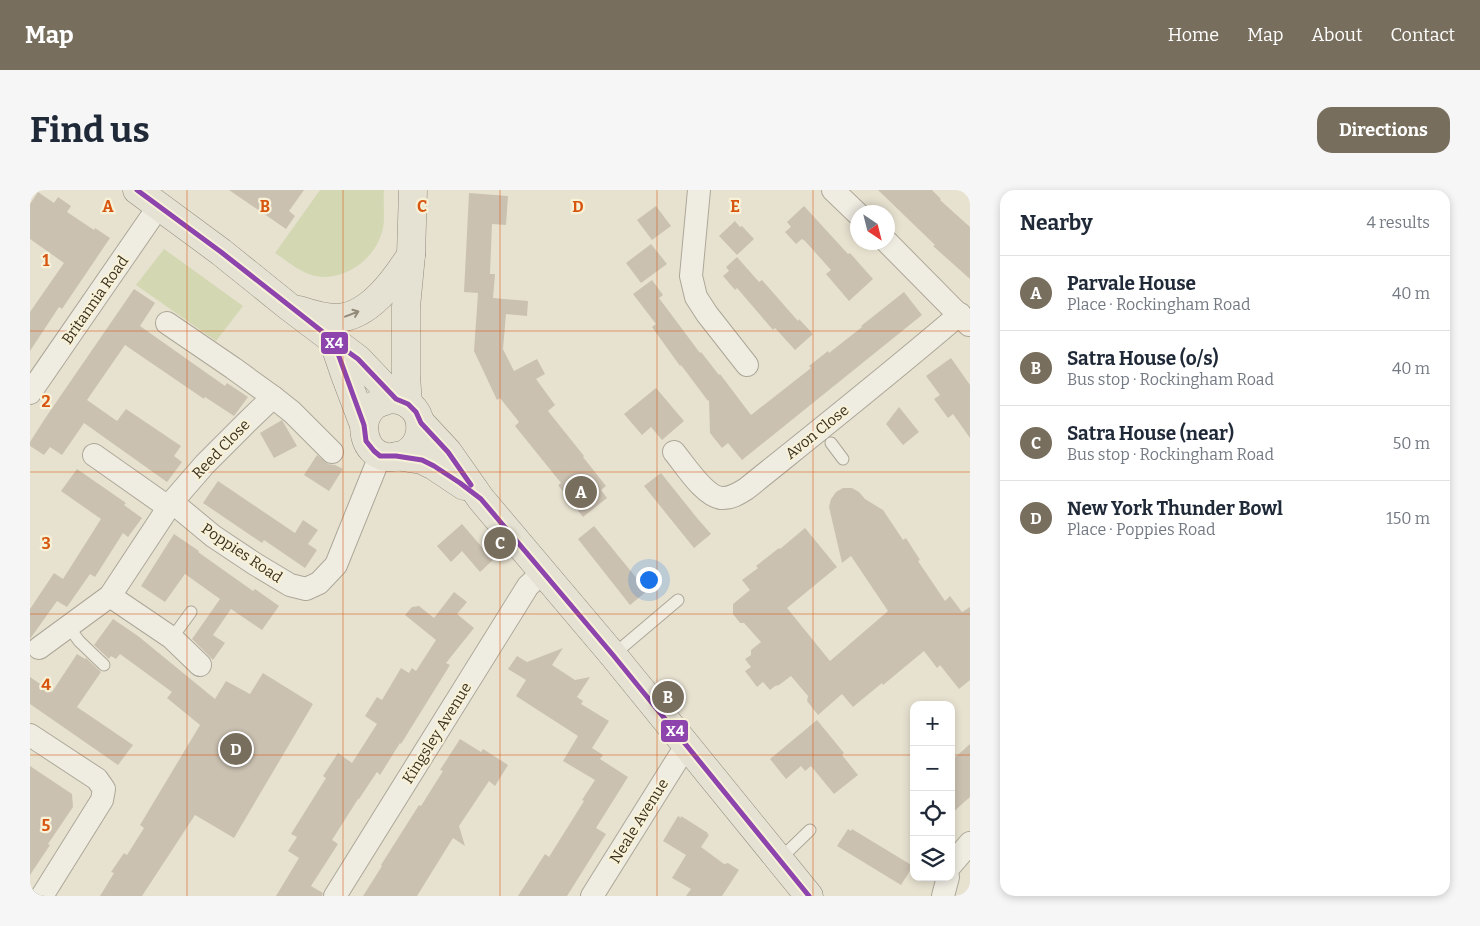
<!DOCTYPE html>
<meta charset="utf-8">
<style>
:root{--surface:#fff;--page:#f6f6f7;--text:#1f2937;--muted:#747a83;--line:#e0e1e3;--accent:#786e5d}
body{margin:0;font-family:Bitter,serif;background:var(--page);color:var(--text)}
.controls{position:absolute;right:15px;bottom:15px;display:grid;overflow:hidden;border-radius:10px;box-shadow:0 2px 8px #0003}
.controls button{width:45px;height:45px;display:grid;place-items:center;padding:0;border:0;border-bottom:1px solid var(--line);background:var(--surface);color:var(--text);font:25px sans-serif}
.compass{position:absolute;left:820px;top:15px;width:45px;height:45px;border-radius:50%;background:var(--surface);box-shadow:0 2px 8px #0003;rotate:145deg}
.you{position:absolute;left:618px;top:389px;width:18px;height:18px;margin:-12px;border:4px solid #fff;border-radius:50%;background:#1a73e8;box-shadow:0 0 0 8px #1a73e833}
.badge{display:grid;place-items:center;width:32px;height:32px;border-radius:50%;background:var(--accent);color:#fff;font-size:16px;font-weight:700}
.pin{position:absolute;translate:-50% -50%;border:2px solid #fff;box-shadow:0 1px 5px #0006}
.list{margin:0;padding:0;list-style:none}
h2{display:flex;justify-content:space-between;align-items:center;height:65px;margin:0;padding:0 20px;font-size:21px}
h2 small{font-size:16px;font-weight:400;color:var(--muted)}
.list li{display:grid;grid-template-columns:32px 1fr auto;gap:15px;align-items:center;box-sizing:border-box;height:75px;padding:0 20px;border-top:1px solid var(--line)}
.list b{display:block;font-size:19px;white-space:nowrap}
.list p{margin:0;font-size:16px;white-space:nowrap;color:var(--muted)}
.list em{font-size:16px;font-style:normal;color:var(--muted)}
.icon{flex:none;width:28px;height:28px;fill:none;stroke:currentColor;stroke-width:2;stroke-linecap:round;stroke-linejoin:round}
.map{position:relative;flex:none;width:940px;height:706px;overflow:hidden;border-radius:15px}
header{display:flex;align-items:center;gap:30px;box-sizing:border-box;height:70px;padding:0 25px;background:var(--accent);color:#fff}
header strong{font-size:24px}
nav{display:flex;gap:28px;margin-inline-start:auto;font-size:18px}
.intro{display:flex;align-items:center;justify-content:space-between;box-sizing:border-box;height:120px;padding:0 30px}
h1{margin:0;font-size:35px}
.button{padding:12px 22px;border-radius:15px;background:var(--accent);color:#fff;font-size:18px;font-weight:700}
main{display:flex;gap:30px;padding:0 30px}
aside{flex:1;background:var(--surface);border-radius:15px;box-shadow:0 2px 8px #0003}
.map>svg:first-child{display:block}
.green{fill:#d3d8b2}
.building{fill:#cbc1b1}
.lines{fill:none;stroke-linecap:round;stroke-linejoin:round}
.lane-casing{stroke:#ada798;stroke-width:13}
.street-casing{stroke:#ada798;stroke-width:24}
.primary-casing{stroke:#928c7f;stroke-width:29}
.lane{stroke:#efece2;stroke-width:11}
.street{stroke:#efece2;stroke-width:22}
.primary{stroke:#e6e2d3;stroke-width:28}
.bus-1-casing{stroke:#f7f1d7;stroke-width:9}
.bus-1{stroke:#8e44ad;stroke-width:5}
.oneway{stroke:#918979}
.grid{fill:none;stroke:#d7550e;stroke-width:1;stroke-opacity:0.55}
.labels{text-anchor:middle;dominant-baseline:central;stroke-width:4.5;stroke-linejoin:round;paint-order:stroke}
.street-label{font-size:15px;fill:#3c301f;stroke:#f7f1d7}
.grid-label{font-size:16px;text-anchor:middle;font-weight:bold;fill:#d7550e;stroke:#f7f1d7;stroke-width:4.5;stroke-linejoin:round;paint-order:stroke}
.line-badge{stroke:#f7f1d7;stroke-width:2}
.badge-label{font-size:14px;text-anchor:middle;font-weight:bold;fill:#fff}
</style>
<header>
<strong>Map</strong>
<nav><a>Home</a><a>Map</a><a>About</a><a>Contact</a></nav>
</header>
<div class="intro"><h1>Find us</h1><a class="button">Directions</a></div>
<main>
<div class="map">
<svg width="940" height="706" viewBox="0 0 940 706">
<rect width="100%" height="100%" fill="#e7e2d0"/>
<!-- green -->
<g class="green">
<path d="M290 0H354C353 12 355 28 353 38 347 68 315 92 285 86 271 83 257 71 245 63Z"/>
<polygon points="134,59 213,116 186,151 106,95"/>
</g>
<!-- building -->
<g class="building">
<polygon points="199,0 274,0 259,21 265,26 256,39"/>
<polygon points="848,0 902,0 911,9 910,10 940,37 940,89 903,56 905,55"/>
<polygon points="8,2 24,13 28,7 41,16 37,22 64,40 65,38 80,48 32,119 29,117 0,161 0,122 34,73 0,49 0,14"/>
<polygon points="439,3 478,6 476,35 462,34 460,84 465,84 463,108 498,111 497,126 476,124 473,159 484,181 507,169 515,184 506,189 525,215 518,221 554,266 553,267 576,296 571,300 577,308 553,327 528,295 531,293 485,236 489,232 470,208 467,210 444,161 448,103 434,102"/>
<polygon points="626,16 641,36 622,50 607,30"/>
<polygon points="774,16 818,64 820,63 843,89 819,111 796,84 801,80 775,51 772,49 766,54 755,42 761,37 757,32"/>
<polygon points="705,31 710,37 712,36 724,49 707,65 689,46"/>
<polygon points="621,54 637,74 611,93 596,73"/>
<polygon points="707,67 729,92 732,90 768,131 769,129 783,144 765,160 745,138 743,140 707,98 705,100 693,86 699,81 696,77"/>
<polygon points="622,90 633,105 629,108 670,163 671,162 689,185 690,184 721,225 781,178 779,176 798,161 799,163 832,137 831,136 874,102 892,125 712,270 698,253 692,258 680,243 679,210 678,211 651,175 650,176 622,137 626,134 603,104"/>
<polygon points="104,99 125,113 110,136 195,196 197,193 218,207 204,226 175,207 174,209 95,155 57,210 87,231 96,219 151,256 144,266 152,272 137,292 54,233 32,265 20,257 14,265 0,256 0,252 16,227"/>
<polygon points="921,168 940,195 940,248 923,224 918,228 904,209 910,205 896,186"/>
<polygon points="626,198 654,231 632,250 621,237 612,245 594,224"/>
<polygon points="869,217 889,242 873,255 856,234"/>
<polygon points="252,230 267,256 244,268 230,243"/>
<polygon points="287,265 298,274 305,275 313,279 299,301 274,285"/>
<polygon points="47,279 96,313 94,315 112,328 98,347 93,343 65,387 60,384 37,417 27,411 0,449 0,419 24,383 33,389 71,329 31,301"/>
<polygon points="631,283 667,328 681,344 664,358 614,296"/>
<polygon points="188,291 265,343 273,330 288,340 278,354 287,360 275,378 234,350 232,353 173,313"/>
<polygon points="813,298 822,298 829,302 835,309 853,320 873,350 876,348 890,370 888,371 915,411 920,406 932,422 940,417 940,490 929,499 910,475 907,478 894,461 853,495 852,493 823,517 812,504 788,525 777,511 778,506 761,486 749,495 745,496 740,500 733,492 727,497 715,481 721,477 715,469 721,465 721,460 731,452 714,433 710,433 703,424 703,414 720,400 712,390 728,378 726,376 749,358 750,359 775,338 807,377 757,418 800,471 858,421 821,366 812,373 799,317 801,309 806,302"/>
<polygon points="432,334 463,370 450,382 432,361 421,372 407,356"/>
<polygon points="564,336 617,401 600,415 548,349"/>
<polygon points="144,344 169,361 168,362 223,401 225,399 249,416 232,440 201,419 183,445 195,453 183,470 162,449 190,409 155,384 135,412 111,396"/>
<polygon points="424,402 437,412 427,424 444,438 416,473 420,475 371,554 370,553 350,585 347,582 329,609 328,609 302,650 308,654 281,696 293,703 292,706 246,706 269,668 258,661 267,647 261,644 296,588 293,586 308,563 322,573 347,534 335,526 347,507 352,510 371,478 379,483 382,478 386,481 406,450 375,425 382,417 389,416 404,428"/>
<polygon points="83,429 108,446 185,509 196,491 220,504 233,483 283,514 204,648 165,625 112,706 70,706 84,683 81,682 94,663 97,665 114,638 110,635 170,535 137,508 142,502 90,464 86,469 81,466 79,469 64,455"/>
<polygon points="533,458 522,475 545,490 560,487 547,507 553,511 551,514 579,531 562,558 573,565 570,569 598,587 566,638 576,644 537,706 488,706 515,664 519,667 554,611 552,610 565,590 533,571 548,546 486,506 496,490 478,479 487,466 497,472"/>
<polygon points="47,464 55,469 56,468 71,482 47,517 103,555 88,575 0,514 0,487 22,502"/>
<polygon points="787,530 814,563 812,565 828,585 804,604 781,576 775,581 771,576 756,589 740,569"/>
<polygon points="430,549 451,562 453,559 478,575 465,596 459,591 429,636 435,656 423,648 387,706 333,706 352,676 351,675 389,615 391,616 413,581 410,580"/>
<polygon points="940,554 940,607 921,624 921,571"/>
<polygon points="0,576 42,604 43,617 18,654 20,655 0,685"/>
<polygon points="648,626 651,628 651,626 678,643 677,644 679,645 671,657 694,674 698,673 709,680 692,706 656,706 661,699 642,688 656,665 633,651"/>
<polygon points="818,639 821,641 822,639 883,676 871,695 807,656"/>
</g>
<g class="lines">
<!-- lane casing -->
<g class="lane-casing">
<g id="lane">
<polyline points="801,253 813,269"/>
<polyline points="39,437 49,451 74,475"/>
<polyline points="142,448 161,422"/>
<polyline points="583,465 648,410"/>
<polyline points="749,670 780,640"/>
</g>
</g>
<!-- street casing -->
<g class="street-casing">
<g id="street">
<polyline points="669,0 661,86 666,107 677,124 717,175"/>
<polyline points="803,0 828,24"/>
<polyline points="857,52 939,135"/>
<polyline points="137,133 203,178 243,207"/>
<polyline points="0,203 129,16"/>
<path d="M644 262C655 275 674 306 691 308 700 309 708 304 716 299 788 241 860 184 930 124"/>
<polyline points="64,265 138,317"/>
<polyline points="142,312 183,346 225,374 260,395 276,399 289,393 306,375 350,266"/>
<polyline points="80,406 142,448 170,475"/>
<polyline points="9,458 80,406 142,312 175,274 217,232 243,207 262,222 302,262"/>
<polyline points="0,545 67,589 74,599 72,610 12,706"/>
<polyline points="921,675 940,653"/>
<polyline points="305,706 498,396 512,383"/>
<polyline points="562,706 649,567 659,558"/>
<polyline points="913,706 918,687"/>
</g>
</g>
<!-- primary casing -->
<g class="primary-casing">
<g id="primary">
<polyline points="107,0 191,62 258,116 328,169 366,209"/>
<path d="M269 120C281 124 294 128 307 128 339 127 365 90 381 65"/>
<polyline points="303,150 315,185 334,235"/>
<path d="M361 209C404 211 397 271 357 267 333 264 327 231 344 216 349 212 355 211 361 209Z"/>
<polyline points="378,214 376,186 376,117 381,65 383,0"/>
<polyline points="391,233 418,262 451,309 583,465 779,706"/>
<polyline points="366,266 392,270 404,276 434,296"/>
</g>
</g>
<!-- lane -->
<use href="#lane" class="lane"/>
<!-- street -->
<use href="#street" class="street"/>
<!-- primary -->
<use href="#primary" class="primary"/>
<!-- bus-1 casing -->
<g class="bus-1-casing">
<g id="bus-1">
<polyline points="107,0 191,62 303,150 334,235 336,251 344,261 350,266 366,266 392,270 404,276 430,293 451,309 583,465 779,706"/>
<polyline points="307,154 328,169 366,209 378,214 386,222 391,233 418,262 441,295"/>
</g>
</g>
<!-- bus-1 -->
<use href="#bus-1" class="bus-1"/>
</g>
<!-- one-way arrows -->
<defs><path id="oneway-shaft" d="M-6 0H5M1.5-3L5.5 0L1.5 3" fill="none" stroke-width="1.6" stroke-linecap="round" stroke-linejoin="round" transform="scale(1.25)"/></defs>
<use class="oneway" href="#oneway-shaft" transform="translate(322 124) rotate(-21)"/>
<!-- grid -->
<path class="grid" d="M157 0V706M313 0V706M470 0V706M627 0V706M783 0V706M0 141H940M0 282H940M0 424H940M0 565H884M921 565H940"/>
<g class="labels">
<!-- street labels -->
<g class="street-label">
<text transform="translate(65 110) rotate(-55)">Britannia Road</text>
<text transform="translate(787 242) rotate(-39)">Avon Close</text>
<text transform="translate(191 259) rotate(-46)">Reed Close</text>
<text transform="translate(212 363) rotate(34)">Poppies Road</text>
<text transform="translate(407 543) rotate(-58)">Kingsley Avenue</text>
<text transform="translate(609 631) rotate(-58)">Neale Avenue</text>
</g>
</g>
<g class="grid-label">
<text x="78" y="22">A</text>
<text x="235" y="22">B</text>
<text x="392" y="22">C</text>
<text x="548" y="22">D</text>
<text x="705" y="22">E</text>
<text x="16" y="76">1</text>
<text x="16" y="217">2</text>
<text x="16" y="359">3</text>
<text x="16" y="500">4</text>
<text x="16" y="641">5</text>
</g>
<g class="line-badge">
<rect x="290" y="141" width="29" height="24" rx="5" fill="#8e44ad"/>
<rect x="630" y="529" width="29" height="24" rx="5" fill="#8e44ad"/>
</g>
<g class="badge-label">
<text x="304" y="158">X4</text>
<text x="645" y="546">X4</text>
</g>
</svg>
<div class="controls">
<button>+</button>
<button>−</button>
<button><svg class="icon" aria-label="locate" viewBox="0 0 24 24"><circle cx="12" cy="12" r="6"/><path d="M12 2v4M12 18v4M2 12h4M18 12h4"/></svg></button>
<button><svg class="icon" aria-label="layers" viewBox="0 0 24 24"><path d="M12 4l9 5-9 5-9-5zM3 14l9 5 9-5"/></svg></button>
</div>
<svg class="compass" viewBox="-18 -18 36 36"><path d="M0-13l5 13h-10z" fill="#e53935"/><path d="M0 13l5-13h-10z" fill="#747a83"/></svg>
<div class="you"></div>
<div class="pin badge" style="left:551px;top:302px">A</div>
<div class="pin badge" style="left:638px;top:507px">B</div>
<div class="pin badge" style="left:470px;top:353px">C</div>
<div class="pin badge" style="left:206px;top:559px">D</div>
</div>
<aside>
<h2>Nearby<small>4 results</small></h2>
<ul class="list">
<li><span class="badge">A</span><div><b>Parvale House</b><p>Place · Rockingham Road</p></div><em>40 m</em></li>
<li><span class="badge">B</span><div><b>Satra House (o/s)</b><p>Bus stop · Rockingham Road</p></div><em>40 m</em></li>
<li><span class="badge">C</span><div><b>Satra House (near)</b><p>Bus stop · Rockingham Road</p></div><em>50 m</em></li>
<li><span class="badge">D</span><div><b>New York Thunder Bowl</b><p>Place · Poppies Road</p></div><em>150 m</em></li>
</ul>
</aside>
</main>
